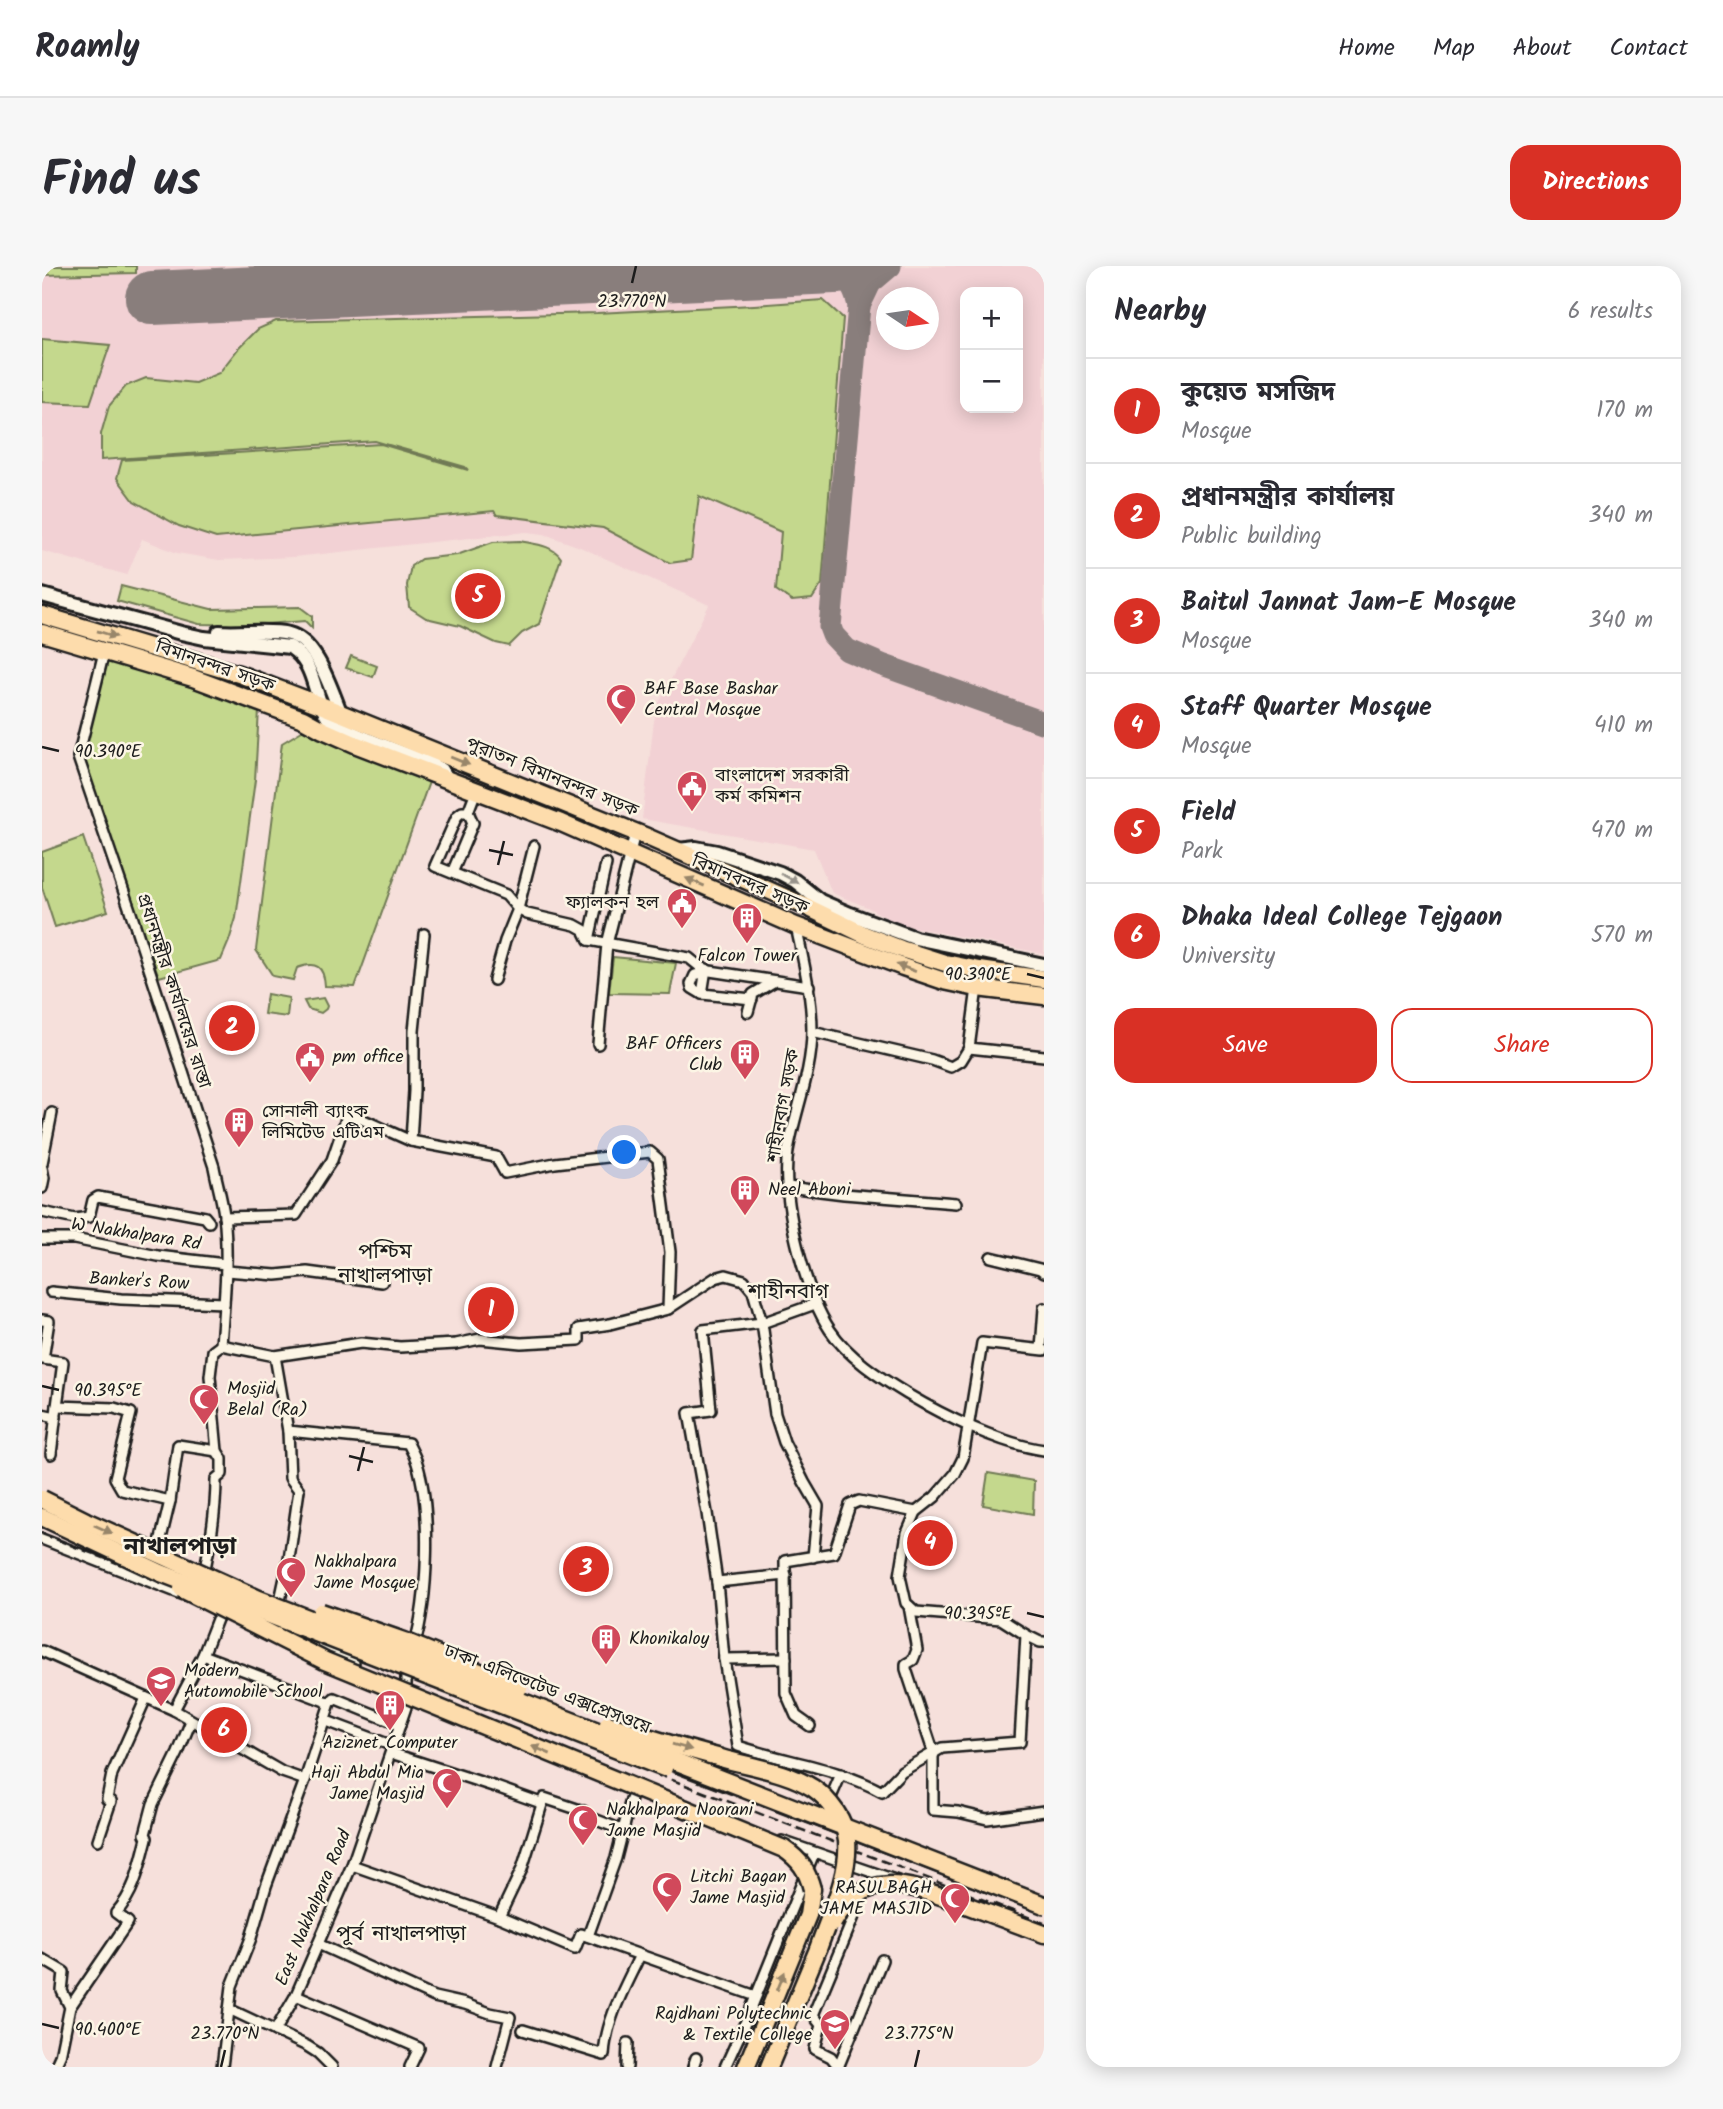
<!DOCTYPE html>
<meta charset="utf-8">
<style>
:root{--surface:#fff;--page:#f7f7f7;--text:#2b2b33;--muted:#7c7c81;--line:#e1e1e2;--accent:#d93025}
body{margin:0;font-family:Kalam,"Noto Sans Bengali",sans-serif;background:var(--page);color:var(--text)}
.controls{position:absolute;right:21px;top:21px;display:grid;overflow:hidden;border-radius:14px;box-shadow:0 4px 18px #0003}
.controls button{width:63px;height:63px;display:grid;place-items:center;padding:0;border:0;border-bottom:2px solid var(--line);background:var(--surface);color:var(--text);font:35px sans-serif}
.compass{position:absolute;left:834px;top:21px;width:63px;height:63px;border-radius:50%;background:var(--surface);box-shadow:0 4px 18px #0003;rotate:103deg}
.you{position:absolute;left:583px;top:887px;width:24px;height:24px;margin:-18px;border:5px solid #fff;border-radius:50%;background:#1a73e8;box-shadow:0 0 0 10px #1a73e833}
.badge{display:grid;place-items:center;width:46px;height:46px;border-radius:50%;background:var(--accent);color:#fff;font-size:23px;font-weight:700}
.pin{position:absolute;translate:-50% -50%;border:4px solid #fff;box-shadow:0 2px 7px #0006}
.list{margin:0;padding:0;list-style:none}
h2{display:flex;justify-content:space-between;align-items:center;height:91px;margin:0;padding:0 28px;font-size:30px}
h2 small{font-size:23px;font-weight:400;color:var(--muted)}
.list li{display:grid;grid-template-columns:46px 1fr auto;gap:21px;align-items:center;box-sizing:border-box;height:105px;padding:0 28px;border-top:2px solid var(--line)}
.list b{display:block;font-size:26px;white-space:nowrap}
.list p{margin:0;font-size:23px;white-space:nowrap;color:var(--muted)}
.list em{font-size:23px;font-style:normal;color:var(--muted)}
.actions{display:flex;gap:14px;padding:21px 28px}
.actions a{flex:1;padding:16px 0;border:2px solid var(--accent);border-radius:21px;text-align:center;font-size:24px;color:var(--accent)}
.actions .main{background:var(--accent);color:#fff}
.map{position:relative;flex:none;width:1002px;height:1801px;overflow:hidden;border-radius:21px}
header{display:flex;align-items:center;gap:42px;box-sizing:border-box;height:98px;padding:0 35px;background:var(--surface);border-bottom:2px solid var(--line)}
header strong{font-size:33px}
nav{display:flex;gap:38px;margin-inline-start:auto;font-size:24px}
.intro{display:flex;align-items:center;justify-content:space-between;box-sizing:border-box;height:168px;padding:0 42px}
h1{margin:0;font-size:49px}
.button{padding:18px 32px;border-radius:21px;background:var(--accent);color:#fff;font-size:24px;font-weight:700}
main{display:flex;gap:42px;padding:0 42px}
aside{flex:1;background:var(--surface);border-radius:21px;box-shadow:0 4px 18px #0003}
.map>svg:first-child{display:block}
.built{fill:#f2d1d4;fill-rule:evenodd}
.green{fill:#c4d88d;stroke:#707a54;stroke-width:2}
.lines{fill:none;stroke-linecap:round;stroke-linejoin:round}
.taxiway{stroke:#897e7c;stroke-width:23}
.runway{stroke:#897e7c;stroke-width:54}
.street-casing{stroke:#1c1c1c;stroke-width:14}
.secondary-casing{stroke:#1c1c1c;stroke-width:18}
.highway-casing{stroke:#1c1c1c;stroke-width:21}
.street{stroke:#fcf5e5;stroke-width:9}
.secondary{stroke:#fcf5e5;stroke-width:12}
.highway{stroke:#fddcac;stroke-width:16}
.tram{stroke:#1c1c1c;stroke-width:2}
.rail{stroke:#1c1c1c;stroke-width:2.5;stroke-dasharray:10 5;stroke-linecap:butt}
.highway-bridge-casing{stroke:#1c1c1c;stroke-width:21;stroke-linecap:butt}
.highway-bridge{stroke:#fddcac;stroke-width:16}
.oneway{fill:#98866b}
.oneway2{fill:#97938b}
.ticks{fill:none;stroke:#1c1c1c;stroke-width:2.5}
.labels{text-anchor:middle;dominant-baseline:central;stroke-width:5;stroke-linejoin:round;paint-order:stroke}
.street-label{font-size:18px;fill:#1c1c1c;stroke:#fcf5e5}
.poi-label{font-size:18px;fill:#1c1c1c;stroke:#fcf5e5;text-anchor:start}
.quarter-label{font-size:21px;fill:#1c1c1c;stroke:#fcf5e5}
.district-label{font-size:24px;font-weight:bold;fill:#1c1c1c;stroke:#fcf5e5}
.ticks-label{font-size:18px;text-anchor:middle;fill:#1c1c1c;stroke:#fcf5e5;stroke-width:5;stroke-linejoin:round;paint-order:stroke}
</style>
<header>
<strong>Roamly</strong>
<nav><a>Home</a><a>Map</a><a>About</a><a>Contact</a></nav>
</header>
<div class="intro"><h1>Find us</h1><a class="button">Directions</a></div>
<main>
<div class="map">
<svg width="1002" height="1801" viewBox="0 0 1002 1801">
<rect width="100%" height="100%" fill="#f6e0db"/>
<filter id="ink" filterUnits="userSpaceOnUse"><feTurbulence type="fractalNoise" baseFrequency=".0143" numOctaves="2"/><feDisplacementMap in="SourceGraphic" scale="14" xChannelSelector="R" yChannelSelector="G"/><feConvolveMatrix kernelMatrix="1 2 1 2 8 2 1 2 1" color-interpolation-filters="sRGB"/></filter>
<g filter="url(#ink)">
<!-- built -->
<path class="built" d="M0 0H1002V688L856 658 825 641 790 627 772 583 600 553 612 455 616 439 667 339 538 281 502 268 484 266 252 291 177 294 135 287 100 273 85 309 0 285ZM923 26H976V142H923ZM844 32H886V74H844Z"/>
<!-- green -->
<g class="green">
<polygon points="0,0 94,0 94,7 0,9"/>
<polygon points="781,34 801,52 780,318 770,333 750,335 734,324 739,266 657,230 649,294 628,297 561,262 455,249 452,245 174,272 137,260 92,235 75,212 80,194 339,178 426,204 423,201 333,175 59,194 59,168 67,140 84,120 104,112 153,117 177,107 196,83 216,63 234,55 555,47 712,39"/>
<polygon points="0,73 68,79 48,138 0,136"/>
<path d="M478 275C491 278 511 279 519 292L497 358 480 367 467 380 454 377 418 360 384 352 367 341 365 319 369 300 379 293 415 289 451 276Z"/>
<polygon points="79,320 169,343 258,341 270,350 270,362 263,355 210,359 157,358 75,335"/>
<polygon points="309,390 335,400 331,411 304,402"/>
<polygon points="66,393 217,444 213,514 194,652 187,675 179,694 117,711 58,545 40,486"/>
<path d="M265 462 387 516 313 721 283 720C282 700 274 695 255 702L251 714 231 710 214 684 240 477Z"/>
<polygon points="41,571 66,645 13,661 0,621 0,586"/>
<polygon points="571,691 634,697 628,728 567,727"/>
<polygon points="225,728 247,732 245,751 222,748"/>
<polygon points="281,732 285,740 284,743 279,747 266,743 262,735"/>
<polygon points="946,1207 992,1215 991,1248 941,1239"/>
</g>
<g class="lines">
<!-- taxiway -->
<g class="taxiway">
<path d="M787 1C805 8 813 22 817 40L788 361 791 369 805 384 840 399 1002 457"/>
<polyline points="817,40 828,17 848,0"/>
</g>
<!-- runway -->
<polyline class="runway" points="110,32 813,0"/>
<!-- street casing -->
<g class="street-casing">
<g id="street">
<path d="M62 386 36 491 88 644 172 901C175 917 180 933 182 949 187 992 182 1036 179 1079"/>
<polyline points="426,546 434,525"/>
<polyline points="410,607 431,557 426,546 420,546 415,550 393,600 464,629 476,643 485,648 533,659 542,664 547,674 647,692 657,700 668,705 767,720"/>
<path d="M754 660C761 694 770 729 770 765 770 806 753 845 746 885 739 931 762 1025 788 1064 806 1091 837 1111 865 1128 902 1150 959 1178 1002 1184"/>
<polyline points="547,674 564,598"/>
<polyline points="664,703 660,728 710,733"/>
<polyline points="452,714 463,675 476,643 492,580"/>
<polyline points="935,722 927,782 1002,790"/>
<polyline points="660,728 650,722 649,718 653,709 664,706"/>
<polyline points="706,746 711,728 733,715"/>
<polyline points="770,766 890,794 909,801 919,795 927,782"/>
<polyline points="556,778 565,678 593,567"/>
<polyline points="0,897 10,847"/>
<polyline points="0,902 2,912 0,922"/>
<polyline points="746,921 802,928 914,937"/>
<polyline points="0,946 33,953 47,951 51,934 56,931 163,951 167,956"/>
<polyline points="182,951 254,949 290,894 306,847 369,875 372,825 372,765 382,668"/>
<polyline points="0,973 32,973 116,990 183,998"/>
<polyline points="949,991 998,1003 1002,1006"/>
<polyline points="184,1005 234,1009 265,1006 340,1016"/>
<polyline points="9,1026 79,1033 182,1037"/>
<path d="M773 1038 720 1057 661 1064 669 1144 647 1147 665 1247 675 1316 682 1393 696 1480C744 1496 797 1502 840 1526L860 1505 900 1482 978 1476 984 1369"/>
<polyline points="626,1043 673,1012 684,1009 702,1014 711,1025 720,1057 733,1148 742,1176 762,1216 776,1240 771,1291"/>
<polyline points="0,1054 7,1055 1,1093 21,1096 15,1140 72,1142 89,1147 73,1212 80,1224 128,1235"/>
<polyline points="999,1083 1002,1042"/>
<polyline points="1002,1084 940,1077 921,1192 913,1208 893,1231 874,1246 865,1267 858,1310 864,1337 874,1346 959,1353 984,1369 998,1376 1002,1376"/>
<path d="M233 1090 246 1165 366 1177C369 1184 373 1190 375 1197 390 1245 386 1334 372 1381"/>
<polyline points="0,1148 14,1151"/>
<polyline points="9,1188 15,1140"/>
<polyline points="0,1273 142,1329"/>
<polyline points="115,1289 128,1235 136,1179 175,1185"/>
<path d="M161 1312C168 1279 174 1247 174 1213L180 1208V1193L175 1185 168 1110 171 1085 179 1079 233 1090 319 1077 358 1081 414 1078 438 1073 479 1077 537 1074V1063L568 1058 626 1043 628 986 616 893 608 886 513 897 463 907 454 891 369 875"/>
<polyline points="675,1316 744,1309"/>
<polyline points="237,1339 247,1293 257,1224 248,1212 246,1165"/>
<polyline points="867,1340 875,1384 871,1394 864,1398 864,1403 892,1488"/>
<polyline points="227,1359 262,1373 312,1397"/>
<polyline points="0,1385 132,1444 240,1506 263,1514"/>
<polyline points="161,1389 288,1437"/>
<polyline points="682,1393 744,1392"/>
<polyline points="132,1444 161,1389 179,1343"/>
<polyline points="282,1454 351,1480"/>
<polyline points="768,1460 754,1450 744,1427 743,1295 792,1287 808,1239 817,1235 874,1246"/>
<polyline points="349,1487 454,1521 499,1537"/>
<polyline points="891,1489 891,1544 916,1546 945,1553 1002,1545"/>
<polyline points="787,1536 799,1508"/>
<polyline points="56,1574 69,1535 65,1533 70,1508 104,1432"/>
<polyline points="740,1575 856,1615"/>
<polyline points="310,1599 457,1651 533,1683 539,1668 714,1730"/>
<polyline points="457,1651 480,1603 502,1532 541,1545 542,1549 580,1564"/>
<polyline points="546,1670 574,1592 589,1533"/>
<polyline points="276,1678 392,1731 423,1738 448,1747 468,1751 455,1801"/>
<polyline points="0,1693 22,1706 20,1725 28,1741 18,1790 13,1801"/>
<polyline points="254,1729 377,1782 368,1801"/>
<path d="M28 1741 86 1656 74 1647C93 1626 98 1599 105 1572L103 1568 111 1538 136 1487 149 1455"/>
<polyline points="187,1743 265,1780 276,1787 290,1801"/>
<path d="M481 1764 562 1789C564 1753 583 1721 598 1689"/>
<polyline points="233,1765 254,1729 310,1599 364,1441 364,1407 366,1402"/>
<polyline points="797,1799 840,1694"/>
<polyline points="180,1801 190,1720 209,1672 224,1620 263,1514 288,1437 292,1432 358,1459"/>
<polyline points="585,1801 586,1777"/>
<polyline points="651,1801 654,1792"/>
<polyline points="683,1801 704,1755 772,1587"/>
<polyline points="797,1801 789,1791 773,1783 779,1759 771,1749 818,1636"/>
</g>
</g>
<!-- secondary casing -->
<g class="secondary-casing">
<g id="secondary">
<path d="M0 329 139 367 162 372 248 381C276 400 270 430 286 452 296 465 371 490 390 498L400 504 405 512"/>
<path d="M177 366C199 368 225 363 247 368 275 375 289 424 299 448"/>
<polyline points="636,584 654,582 675,586 738,607 753,615 778,635 808,648 873,672 1002,699"/>
</g>
</g>
<!-- highway casing -->
<g class="highway-casing">
<g id="highway">
<polyline points="0,349 197,408 281,440 605,571 765,641 823,669 859,683 903,697 938,704 1002,713"/>
<polyline points="0,367 151,412 261,453 281,464 315,479 519,557 754,660 861,701 902,715 935,722 1002,730"/>
<polyline points="983,1661 1002,1668"/>
<polyline points="704,1801 766,1649 770,1623"/>
<polyline points="727,1801 776,1683"/>
</g>
</g>
<!-- street -->
<use href="#street" class="street"/>
<!-- secondary -->
<use href="#secondary" class="secondary"/>
<!-- highway -->
<use href="#highway" class="highway"/>
<!-- tram -->
<polyline class="tram" points="0,1259 571,1483 1002,1648"/>
<!-- rail -->
<polyline class="rail" points="0,1268 157,1329 364,1407 568,1490 1002,1657"/>
<!-- highway-bridge casing -->
<g class="highway-bridge-casing">
<g id="highway-bridge">
<polyline points="0,1233 44,1255 217,1333 1002,1639"/>
<polyline points="0,1251 119,1307 622,1502"/>
<path d="M140 1323 283 1395 742 1583C758 1594 765 1604 770 1623"/>
<polyline points="279,1346 362,1375 477,1422"/>
<path d="M566 1458C603 1471 641 1482 679 1492 709 1501 744 1505 771 1522 787 1533 803 1554 805 1575 808 1609 787 1651 776 1683"/>
<path d="M791 1657C821 1601 868 1619 916 1636 938 1644 961 1653 983 1661"/>
</g>
</g>
<!-- highway-bridge -->
<use href="#highway-bridge" class="highway-bridge"/>
</g>
<!-- one-way arrows -->
<defs><path id="oneway-solid" d="M-6-.8H1V-3.2L6.5 0L1 3.2V.8H-6Z" transform="scale(1.75)"/></defs>
<g class="oneway">
<use href="#oneway-solid" transform="translate(65 368) rotate(17)"/>
<use href="#oneway-solid" transform="translate(418 495) rotate(22)"/>
<use href="#oneway-solid" transform="translate(653 616) rotate(-157)"/>
<use href="#oneway-solid" transform="translate(864 702) rotate(-160)"/>
<use href="#oneway-solid" transform="translate(61 1263) rotate(24)"/>
<use href="#oneway-solid" transform="translate(640 1481) rotate(16)"/>
<use href="#oneway-solid" transform="translate(499 1484) rotate(-157)"/>
<use href="#oneway-solid" transform="translate(739 1715) rotate(-68)"/>
</g>
<use class="oneway2" href="#oneway-solid" transform="translate(747 612) rotate(29)"/>
</g>
<!-- ticks -->
<path class="ticks" d="M590 17 594 0M0 481 17 485M447 584 471 589M456 599 462 575M985 708 1002 712M0 1120 17 1124M307 1190 331 1196M316 1205 322 1181M985 1347 1002 1351M0 1758 17 1762M179 1801 183 1784M873 1801 877 1784"/>
<!-- icons -->
<defs>
<g id="mosque-pin" transform="scale(1.575)"><path d="M0 17L-7.5 6A9.5 9.5 0 1 1 7.5 6Z" fill="#d1495b" stroke="#fcf5e5"/><path d="M3.5-4.9A6 6 0 1 0 3.5 4.9A5 5 0 1 1 3.5-4.9Z" fill="#fff"/></g>
<g id="civic-pin" transform="scale(1.575)"><path d="M0 17L-7.5 6A9.5 9.5 0 1 1 7.5 6Z" fill="#d1495b" stroke="#fcf5e5"/><path d="M-.6-6.5H3V-4.5H.6V-3L4-1V1h2V6H-6V1h2V-1L-.6-3ZM-1.2 2.5V6h2.4V2.5Z" fill="#fff"/></g>
<g id="building-pin" transform="scale(1.575)"><path d="M0 17L-7.5 6A9.5 9.5 0 1 1 7.5 6Z" fill="#d1495b" stroke="#fcf5e5"/><path d="M-4-6H4V6H1V3H-1V6H-4ZM-2.5-4.3h1.7v1.8h-1.7ZM.8-4.3h1.7v1.8H.8ZM-2.5-1h1.7V.8h-1.7ZM.8-1h1.7V.8H.8Z" fill="#fff"/></g>
<g id="school-pin" transform="scale(1.575)"><path d="M0 17L-7.5 6A9.5 9.5 0 1 1 7.5 6Z" fill="#d1495b" stroke="#fcf5e5"/><path d="M0-5L7-2L0 1L-7-2ZM-4 1L0 2.5L4 1V4Q0 6-4 4Z" fill="#fff"/></g>
<g id="university-pin" transform="scale(1.575)"><path d="M0 17L-7.5 6A9.5 9.5 0 1 1 7.5 6Z" fill="#d1495b" stroke="#fcf5e5"/><path d="M0-5L7-2L0 1L-7-2ZM-4 1L0 2.5L4 1V4Q0 6-4 4Z" fill="#fff"/></g>
</defs>
<g fill-rule="evenodd">
<use href="#mosque-pin" x="579" y="433"/>
<use href="#civic-pin" x="650" y="520"/>
<use href="#civic-pin" x="640" y="637"/>
<use href="#building-pin" x="705" y="652"/>
<use href="#building-pin" x="703" y="788"/>
<use href="#civic-pin" x="268" y="791"/>
<use href="#building-pin" x="197" y="856"/>
<use href="#building-pin" x="703" y="924"/>
<use href="#mosque-pin" x="162" y="1133"/>
<use href="#mosque-pin" x="249" y="1306"/>
<use href="#building-pin" x="564" y="1373"/>
<use href="#school-pin" x="119" y="1415"/>
<use href="#building-pin" x="348" y="1439"/>
<use href="#mosque-pin" x="405" y="1517"/>
<use href="#mosque-pin" x="541" y="1554"/>
<use href="#mosque-pin" x="625" y="1621"/>
<use href="#mosque-pin" x="913" y="1632"/>
<use href="#university-pin" x="793" y="1758"/>
</g>
<g class="labels">
<!-- street labels -->
<g class="street-label">
<text transform="translate(173 401) rotate(19)">বিমানবন্দর সড়ক</text>
<text transform="translate(510 512) rotate(22)">পুরাতন বিমানবন্দর সড়ক</text>
<text transform="translate(708 619) rotate(23)">বিমানবন্দর সড়ক</text>
<text transform="translate(131 725) rotate(72)">প্রধানমন্ত্রীর কার্যালয়ের রাস্তা</text>
<text transform="translate(742 840) rotate(-80)">শাহীনবাগ সড়ক</text>
<text transform="translate(94 969) rotate(9)">W Nakhalpara Rd</text>
<text transform="translate(97 1016) rotate(3)">Banker's Row</text>
<text transform="translate(505 1424) rotate(21)">ঢাকা এলিভেটেড এক্সপ্রেসওয়ে</text>
<text transform="translate(272 1642) rotate(-67)">East Nakhalpara Road</text>
</g>
<!-- poi labels -->
<g class="poi-label">
<text x="602" y="423">BAF Base Bashar<tspan x="602" dy="21">Central Mosque</tspan></text>
<text x="673" y="510">বাংলাদেশ সরকারী<tspan x="673" dy="21">কর্ম কমিশন</tspan></text>
<text x="617" y="637" text-anchor="end">ফ্যালকন হল</text>
<text x="705" y="690" text-anchor="middle">Falcon Tower</text>
<text x="680" y="778" text-anchor="end">BAF Officers<tspan x="680" dy="21">Club</tspan></text>
<text x="291" y="791">pm office</text>
<text x="220" y="846">সোনালী ব্যাংক<tspan x="220" dy="21">লিমিটেড এটিএম</tspan></text>
<text x="726" y="924">Neel Aboni</text>
<text x="185" y="1123">Mosjid<tspan x="185" dy="21">Belal (Ra)</tspan></text>
<text x="272" y="1296">Nakhalpara<tspan x="272" dy="21">Jame Mosque</tspan></text>
<text x="587" y="1373">Khonikaloy</text>
<text x="142" y="1405">Modern<tspan x="142" dy="21">Automobile School</tspan></text>
<text x="348" y="1477" text-anchor="middle">Aziznet Computer</text>
<text x="382" y="1507" text-anchor="end">Haji Abdul Mia<tspan x="382" dy="21">Jame Masjid</tspan></text>
<text x="564" y="1544">Nakhalpara Noorani<tspan x="564" dy="21">Jame Masjid</tspan></text>
<text x="648" y="1611">Litchi Bagan<tspan x="648" dy="21">Jame Masjid</tspan></text>
<text x="890" y="1622" text-anchor="end">RASULBAGH<tspan x="890" dy="21">JAME MASJID</tspan></text>
<text x="770" y="1748" text-anchor="end">Rajdhani Polytechnic<tspan x="770" dy="21">&amp; Textile College</tspan></text>
</g>
<!-- quarter labels -->
<g class="quarter-label">
<text x="343" y="986">পশ্চিম<tspan x="343" dy="24">নাখালপাড়া</tspan></text>
<text x="746" y="1026">শাহীনবাগ</text>
<text x="359" y="1668">পূর্ব নাখালপাড়া</text>
</g>
<!-- district labels -->
<g class="district-label">
<text x="138" y="1281">নাখালপাড়া</text>
</g>
</g>
<g class="ticks-label">
<text x="590" y="41">23.770°N</text>
<text x="66" y="491">90.390°E</text>
<text x="936" y="714">90.390°E</text>
<text x="66" y="1130">90.395°E</text>
<text x="936" y="1353">90.395°E</text>
<text x="66" y="1769">90.400°E</text>
<text x="183" y="1773">23.770°N</text>
<text x="877" y="1773">23.775°N</text>
</g>
</svg>
<div class="controls">
<button>+</button>
<button>−</button>
</div>
<svg class="compass" viewBox="-18 -18 36 36"><path d="M0-13l5 13h-10z" fill="#e53935"/><path d="M0 13l5-13h-10z" fill="#7c7c81"/></svg>
<div class="you"></div>
<div class="pin badge" style="left:449px;top:1044px">1</div>
<div class="pin badge" style="left:190px;top:762px">2</div>
<div class="pin badge" style="left:544px;top:1303px">3</div>
<div class="pin badge" style="left:888px;top:1277px">4</div>
<div class="pin badge" style="left:436px;top:330px">5</div>
<div class="pin badge" style="left:182px;top:1464px">6</div>
</div>
<aside>
<h2>Nearby<small>6 results</small></h2>
<ul class="list">
<li><span class="badge">1</span><div><b>কুয়েত মসজিদ</b><p>Mosque</p></div><em>170 m</em></li>
<li><span class="badge">2</span><div><b>প্রধানমন্ত্রীর কার্যালয়</b><p>Public building</p></div><em>340 m</em></li>
<li><span class="badge">3</span><div><b>Baitul Jannat Jam-E Mosque</b><p>Mosque</p></div><em>340 m</em></li>
<li><span class="badge">4</span><div><b>Staff Quarter Mosque</b><p>Mosque</p></div><em>410 m</em></li>
<li><span class="badge">5</span><div><b>Field</b><p>Park</p></div><em>470 m</em></li>
<li><span class="badge">6</span><div><b>Dhaka Ideal College Tejgaon</b><p>University</p></div><em>570 m</em></li>
</ul>
<div class="actions"><a class="main">Save</a><a>Share</a></div>
</aside>
</main>
